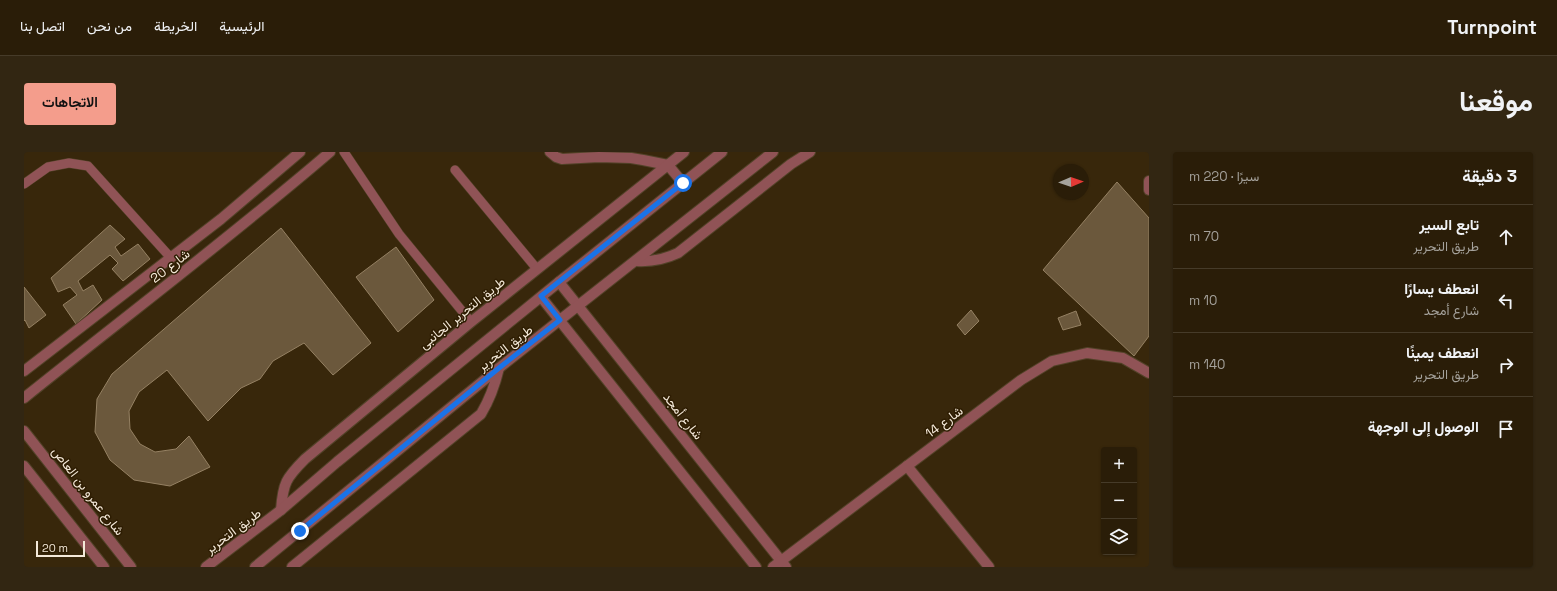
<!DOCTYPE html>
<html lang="ar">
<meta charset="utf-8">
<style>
:root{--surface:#2a1d08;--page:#322612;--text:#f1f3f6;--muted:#a5a29c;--line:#463b29;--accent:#f49d8c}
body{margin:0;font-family:"Space Grotesk",Vazirmatn,sans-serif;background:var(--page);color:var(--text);direction:rtl}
.controls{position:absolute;right:12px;bottom:12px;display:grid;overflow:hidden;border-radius:4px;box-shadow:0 1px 3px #0004}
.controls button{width:36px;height:36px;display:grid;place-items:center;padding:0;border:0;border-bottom:1px solid var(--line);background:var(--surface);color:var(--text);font:20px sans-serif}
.compass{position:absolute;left:1029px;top:12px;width:36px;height:36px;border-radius:50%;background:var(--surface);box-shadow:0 1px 3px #0004;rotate:88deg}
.scale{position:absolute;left:12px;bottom:10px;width:49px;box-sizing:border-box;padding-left:4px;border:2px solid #f4e9d9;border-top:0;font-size:11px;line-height:14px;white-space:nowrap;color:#f4e9d9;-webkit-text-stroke:3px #2e1d02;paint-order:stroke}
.stop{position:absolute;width:12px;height:12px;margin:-9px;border:3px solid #1a73e8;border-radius:50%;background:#fff}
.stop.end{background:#1a73e8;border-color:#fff;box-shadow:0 1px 4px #0008}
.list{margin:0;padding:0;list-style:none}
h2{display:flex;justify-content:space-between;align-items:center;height:52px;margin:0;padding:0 16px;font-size:17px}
h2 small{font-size:13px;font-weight:400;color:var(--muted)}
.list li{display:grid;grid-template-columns:26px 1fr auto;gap:12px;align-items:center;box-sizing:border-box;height:64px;padding:0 16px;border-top:1px solid var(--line)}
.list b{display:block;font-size:15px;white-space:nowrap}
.list p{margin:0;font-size:13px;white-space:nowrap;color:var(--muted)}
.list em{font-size:13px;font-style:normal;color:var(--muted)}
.icon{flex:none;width:22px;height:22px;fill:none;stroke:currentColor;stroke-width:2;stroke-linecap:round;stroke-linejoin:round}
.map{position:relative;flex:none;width:1125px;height:415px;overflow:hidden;direction:ltr;border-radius:4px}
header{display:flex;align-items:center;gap:24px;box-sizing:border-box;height:56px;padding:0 20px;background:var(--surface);border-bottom:1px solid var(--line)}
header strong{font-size:19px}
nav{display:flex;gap:22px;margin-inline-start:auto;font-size:14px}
.intro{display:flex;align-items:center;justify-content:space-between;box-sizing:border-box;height:96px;padding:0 24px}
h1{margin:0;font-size:28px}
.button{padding:10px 18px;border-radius:4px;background:var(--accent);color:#111;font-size:14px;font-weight:700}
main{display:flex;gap:24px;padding:0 24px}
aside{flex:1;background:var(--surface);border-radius:4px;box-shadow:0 1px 3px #0004}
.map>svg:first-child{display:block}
.building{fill:#6b583c;stroke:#958163}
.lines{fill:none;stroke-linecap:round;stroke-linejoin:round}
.service-casing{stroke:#524228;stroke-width:10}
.minor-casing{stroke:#524228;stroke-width:12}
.tertiary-casing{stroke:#524228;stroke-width:12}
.service{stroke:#905356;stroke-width:9}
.minor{stroke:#905356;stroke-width:10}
.tertiary{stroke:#905356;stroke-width:10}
.route{stroke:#1a73e8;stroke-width:5}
.labels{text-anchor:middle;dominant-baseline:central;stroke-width:3;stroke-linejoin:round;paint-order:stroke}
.street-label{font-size:13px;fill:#f4e9d9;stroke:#2e1d02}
</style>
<header>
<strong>Turnpoint</strong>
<nav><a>الرئيسية</a><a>الخريطة</a><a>من نحن</a><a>اتصل بنا</a></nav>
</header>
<div class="intro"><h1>موقعنا</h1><a class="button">الاتجاهات</a></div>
<main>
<aside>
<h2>3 دقيقة<small>سيرًا · 220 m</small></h2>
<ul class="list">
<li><svg class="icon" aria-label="ahead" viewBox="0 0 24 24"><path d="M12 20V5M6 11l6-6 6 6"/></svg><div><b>تابع السير</b><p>طريق التحرير</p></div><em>70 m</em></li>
<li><svg class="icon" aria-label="left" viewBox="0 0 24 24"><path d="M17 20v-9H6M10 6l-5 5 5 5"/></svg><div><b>انعطف يسارًا</b><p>شارع أمجد</p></div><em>10 m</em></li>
<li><svg class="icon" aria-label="right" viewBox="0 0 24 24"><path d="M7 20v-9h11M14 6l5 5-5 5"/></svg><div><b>انعطف يمينًا</b><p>طريق التحرير</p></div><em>140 m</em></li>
<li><svg class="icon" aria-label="arrive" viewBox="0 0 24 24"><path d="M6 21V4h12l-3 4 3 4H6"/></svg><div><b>الوصول إلى الوجهة</b></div></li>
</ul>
</aside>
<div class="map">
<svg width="1125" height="415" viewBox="0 0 1125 415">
<rect width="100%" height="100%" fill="#38270b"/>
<!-- building -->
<g class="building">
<polygon points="1093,30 1125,66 1125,184 1110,204 1019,118"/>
<polygon points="86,73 101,87 91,95 97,104 114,92 126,107 99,129 88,117 94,111 86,103 54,129 59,139 69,133 78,148 52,172 39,153 53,143 46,135 34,140 27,126"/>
<polygon points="257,76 347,191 309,223 280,191 249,209 236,227 217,236 184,269 143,218 115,240 105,259 106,277 116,292 131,300 152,297 165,284 186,315 146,334 110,328 86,308 71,280 73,247 88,222"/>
<polygon points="372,95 410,148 374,180 332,125"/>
<polygon points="0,135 22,163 5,176 1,168 0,169"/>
<polygon points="947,158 955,169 941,183 933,173"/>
<polygon points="1052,159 1057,173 1039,178 1034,166"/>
</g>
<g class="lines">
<!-- service casing -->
<g class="service-casing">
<g id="service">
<polyline points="320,0 375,82 447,170"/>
<polyline points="431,18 513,117"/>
<polyline points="0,32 24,15 45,11 64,14 147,106"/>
</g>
</g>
<!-- minor casing -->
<g class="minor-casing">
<g id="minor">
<polyline points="526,0 532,5 538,7 575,5 607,6 619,8 644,13 659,31"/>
<polyline points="1125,29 1125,38"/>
<path d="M612 109C627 110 639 108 654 101L767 12 786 0"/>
<polyline points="535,130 762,415"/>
<polyline points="517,145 732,415"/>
<polyline points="0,219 197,67 276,0"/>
<path d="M0 246C102 164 207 85 306 0"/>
<polyline points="0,279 107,415"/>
<polyline points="0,314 80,415"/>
<polyline points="883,314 965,415"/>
<path d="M257 358C259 331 262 326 281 307L447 170 660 0"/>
<path d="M268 415 457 262C466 247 471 233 475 216"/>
<polyline points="749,415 997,228 1028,209 1063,201 1099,206 1125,221"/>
</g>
</g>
<!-- tertiary casing -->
<g class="tertiary-casing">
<g id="tertiary">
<polyline points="182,415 257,358 313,310 535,130 698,0"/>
<polyline points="231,415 475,216 749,0"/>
</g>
</g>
<!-- service -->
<use href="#service" class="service"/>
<!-- minor -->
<use href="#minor" class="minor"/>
<!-- tertiary -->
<use href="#tertiary" class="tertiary"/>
</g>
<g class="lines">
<!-- route -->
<polyline class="route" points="276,379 475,216 536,168 517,144 659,31"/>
</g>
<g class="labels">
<!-- street labels -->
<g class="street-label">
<text transform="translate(146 114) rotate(-38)">شارع 20</text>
<text transform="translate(438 161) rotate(-39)">طريق التحرير الجانبى</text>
<text transform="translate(481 196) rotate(-38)">طريق التحرير</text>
<text transform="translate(659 264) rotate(52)">شارع أمجد</text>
<text transform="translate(920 270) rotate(-37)">شارع 14</text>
<text transform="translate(64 339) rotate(52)">شارع عمرو بن العاص</text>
<text transform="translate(209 379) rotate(-37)">طريق التحرير</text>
</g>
</g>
</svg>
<div class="controls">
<button>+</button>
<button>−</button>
<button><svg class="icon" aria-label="layers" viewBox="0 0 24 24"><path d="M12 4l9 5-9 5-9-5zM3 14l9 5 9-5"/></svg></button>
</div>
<svg class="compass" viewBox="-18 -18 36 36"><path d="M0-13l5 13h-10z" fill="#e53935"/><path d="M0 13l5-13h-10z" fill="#a5a29c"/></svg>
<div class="scale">20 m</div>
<div class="stop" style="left:659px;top:31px"></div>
<div class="stop end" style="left:276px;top:379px"></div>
</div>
</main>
